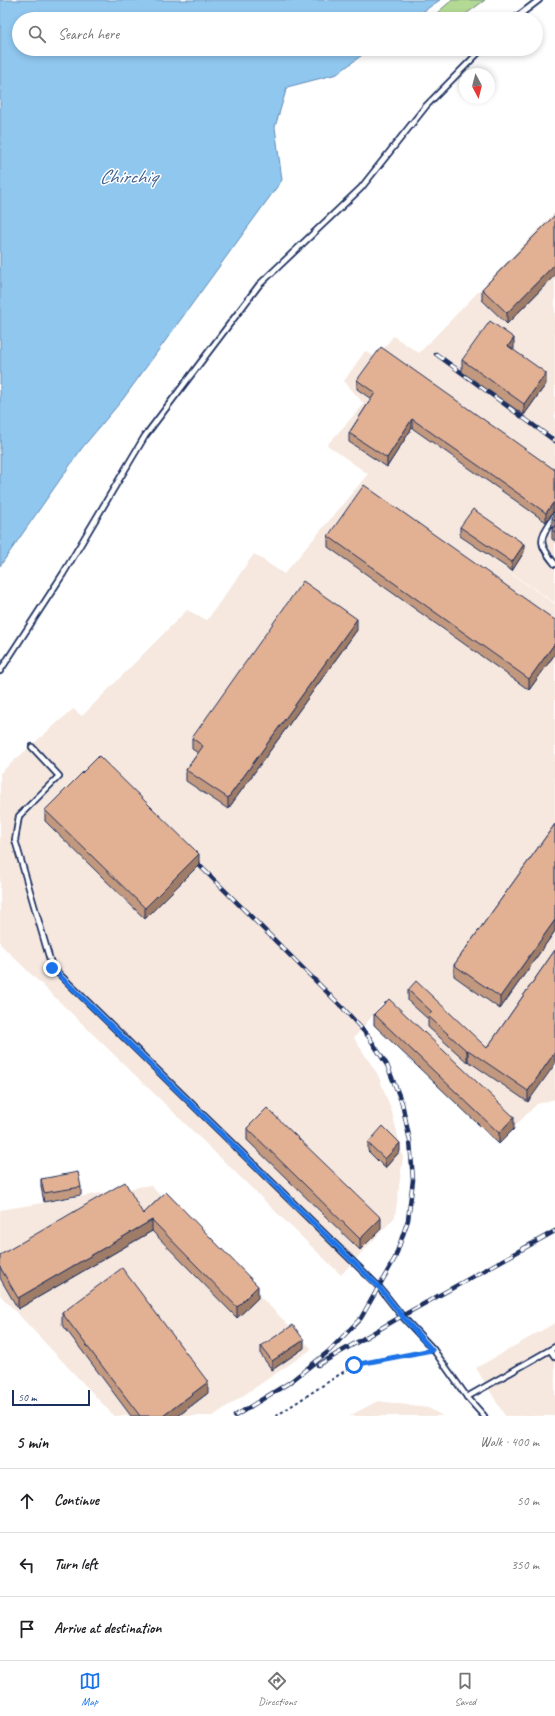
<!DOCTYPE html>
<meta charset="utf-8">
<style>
:root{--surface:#fff;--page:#f6f6f6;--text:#202124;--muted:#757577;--line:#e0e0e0;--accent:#1a73e8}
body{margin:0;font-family:Caveat,sans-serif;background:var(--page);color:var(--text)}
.compass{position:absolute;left:459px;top:68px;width:36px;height:36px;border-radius:50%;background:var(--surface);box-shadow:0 2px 6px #0003;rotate:173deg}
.scale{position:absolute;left:12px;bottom:10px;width:78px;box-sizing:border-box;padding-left:4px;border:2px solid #1b2f5e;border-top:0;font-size:11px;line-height:14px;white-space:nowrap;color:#1b2f5e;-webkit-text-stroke:3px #fff;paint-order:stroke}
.stop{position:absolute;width:12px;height:12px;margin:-9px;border:3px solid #1a73e8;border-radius:50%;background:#fff}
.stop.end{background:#1a73e8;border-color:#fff;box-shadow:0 1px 4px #0008}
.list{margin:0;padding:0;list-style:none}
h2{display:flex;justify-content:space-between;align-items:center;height:52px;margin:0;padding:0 16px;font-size:17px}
h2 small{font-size:13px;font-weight:400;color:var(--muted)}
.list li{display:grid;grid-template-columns:26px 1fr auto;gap:12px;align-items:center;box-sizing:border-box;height:64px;padding:0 16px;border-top:1px solid var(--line)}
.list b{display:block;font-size:15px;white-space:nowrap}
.list em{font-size:13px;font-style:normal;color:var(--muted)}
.icon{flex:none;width:22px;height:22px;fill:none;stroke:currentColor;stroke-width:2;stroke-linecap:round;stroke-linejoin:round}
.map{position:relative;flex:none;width:555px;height:1416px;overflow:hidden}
.search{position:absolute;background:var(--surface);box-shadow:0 2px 6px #0003;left:12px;right:12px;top:12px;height:44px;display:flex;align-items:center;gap:10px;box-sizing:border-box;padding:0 14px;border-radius:22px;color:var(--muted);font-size:15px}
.sheet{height:244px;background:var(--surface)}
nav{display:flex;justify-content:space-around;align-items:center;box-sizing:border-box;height:56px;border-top:1px solid var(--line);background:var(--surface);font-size:11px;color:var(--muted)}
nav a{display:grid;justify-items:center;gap:2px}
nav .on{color:var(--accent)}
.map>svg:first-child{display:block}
.built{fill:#f6e8df}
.green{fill:#b3d995;stroke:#67847a}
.water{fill:#90c7ef;stroke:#618ab5}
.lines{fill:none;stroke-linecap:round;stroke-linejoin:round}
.service-casing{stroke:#1b2f5e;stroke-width:8}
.path{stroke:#1b2f5e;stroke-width:2;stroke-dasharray:3 3;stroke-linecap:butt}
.service{stroke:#fff;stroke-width:4.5}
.rail-casing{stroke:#1b2f5e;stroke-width:4.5}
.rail{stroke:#fff;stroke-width:3;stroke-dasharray:9;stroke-linecap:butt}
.wall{fill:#c2987f;stroke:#1b2f5e}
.shaded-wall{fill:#9e7c68;stroke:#1b2f5e}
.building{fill:#e2b194;stroke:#1b2f5e}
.route{stroke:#1a73e8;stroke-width:5}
.labels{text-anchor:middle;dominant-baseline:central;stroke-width:3;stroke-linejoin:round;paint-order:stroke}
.water-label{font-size:20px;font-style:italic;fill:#3e5d8a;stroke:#fff}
</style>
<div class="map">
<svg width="555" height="1416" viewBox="0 0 555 1416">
<rect width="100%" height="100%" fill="#fff"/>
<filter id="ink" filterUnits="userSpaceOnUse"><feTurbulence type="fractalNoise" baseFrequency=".025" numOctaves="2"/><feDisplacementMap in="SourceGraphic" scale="8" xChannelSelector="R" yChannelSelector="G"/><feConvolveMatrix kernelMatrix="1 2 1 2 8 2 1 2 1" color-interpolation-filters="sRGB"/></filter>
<g filter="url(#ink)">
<!-- built -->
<g class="built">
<polygon points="555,212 555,603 470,545 555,604 555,1099 537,1104 514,1127 383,1003 354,1038 378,1075 392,1112 403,1157 395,1217 341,1275 0,944 0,773 73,709 82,716 187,610 207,620 254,554 284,574 368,474 327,445 364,404 344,381 365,351 377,358 393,336 419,353"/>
<polygon points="150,1185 312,1349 213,1416 114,1416 0,1295 0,1210"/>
<polygon points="555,1323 555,1416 505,1416 476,1368"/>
<polygon points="378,1401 428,1408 443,1416 349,1416"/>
</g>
<!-- green -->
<polygon class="green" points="452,0 485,0 459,19 430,19"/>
<!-- water -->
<polygon class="water" points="0,0 440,0 412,19 19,19 19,49 370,49 337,74 287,87 275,127 282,180 123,399 82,448 0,566"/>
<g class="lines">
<!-- service casing -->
<g class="service-casing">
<g id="service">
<polyline points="514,19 539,0"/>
<path d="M555 515C540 539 536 541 555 564"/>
<polyline points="0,671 63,574 145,436 259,285 361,188 426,106 482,49"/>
<polyline points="32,747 59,776 19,816 15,840 52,967 379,1287 402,1316 433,1349 467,1397 484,1416"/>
<polyline points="550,1350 555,1357"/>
<polyline points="467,1397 555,1347"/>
</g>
</g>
<!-- path -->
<polyline class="path" points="276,1416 354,1365 425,1351"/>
<!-- service -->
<use href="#service" class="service"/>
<!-- rail casing -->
<g class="rail-casing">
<g id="rail">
<polyline points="436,354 555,441"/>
<polyline points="190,856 343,1008 369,1037 387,1065 402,1103 410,1141 413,1180 408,1220 395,1258 361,1318 329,1351 289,1383"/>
<polyline points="318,1365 402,1316 555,1231"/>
<polyline points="235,1416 292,1381"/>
</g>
</g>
<!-- rail -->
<use href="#rail" class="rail"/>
</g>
<!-- wall -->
<g class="wall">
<polygon points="555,215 555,275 507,324 482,300 482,289"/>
<polygon points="514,349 513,350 546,384 524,415 462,372 462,360"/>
<polygon points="357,380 555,470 555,512 553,512 546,522 412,428 387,467 349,442 349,433 371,399 357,389"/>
<polygon points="555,513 555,541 552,539 552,530 553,528 552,527 552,518"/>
<polygon points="460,527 524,552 512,571 460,536"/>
<polygon points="328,536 555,620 555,654 529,690 328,547"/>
<polygon points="357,630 228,809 186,781 186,770 198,753 192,749 192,738"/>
<polygon points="45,810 199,865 145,919 45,821"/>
<polygon points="555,824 555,931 500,1009 454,976 454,965"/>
<polygon points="555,950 528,1102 468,1061 467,1062 428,1027 428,1019 408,1001 408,990 487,1048"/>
<polygon points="374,1014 514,1129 499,1144 374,1025"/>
<polygon points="247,1128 381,1229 360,1250 247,1140"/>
<polygon points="368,1143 400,1151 385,1168 368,1151"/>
<polygon points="41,1179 81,1187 81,1195 44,1202 41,1187"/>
<polygon points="166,1192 258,1298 237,1318 152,1231 18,1309 0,1278 0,1255 143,1214"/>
<polygon points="62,1313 208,1393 178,1416 131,1416 62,1324"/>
<polygon points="261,1346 304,1348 272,1370 261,1355"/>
</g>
<!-- shaded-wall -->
<g class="shaded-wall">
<polygon points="555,264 555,275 507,324 507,313"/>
<polygon points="514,338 514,349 508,357 508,346"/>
<polygon points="546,373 546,384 524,415 524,404"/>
<polygon points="412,419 412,428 387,467 387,458"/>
<polygon points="553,503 553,512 546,522 546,513"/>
<polygon points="524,544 524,552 512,571 512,562"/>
<polygon points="357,619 357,630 228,809 228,798"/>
<polygon points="555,643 555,654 529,690 529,679"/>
<polygon points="199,854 199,865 145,919 145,908"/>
<polygon points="555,920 555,931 500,1009 500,997"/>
<polygon points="468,1050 468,1061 467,1062 467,1051"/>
<polygon points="555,1052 555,1064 528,1102 528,1091"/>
<polygon points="514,1117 514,1129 499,1144 499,1133"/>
<polygon points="400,1143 400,1151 385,1168 385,1159"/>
<polygon points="381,1218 381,1229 360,1250 360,1239"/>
<polygon points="152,1220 152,1231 18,1309 18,1298"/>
<polygon points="258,1286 258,1298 237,1318 237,1307"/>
<polygon points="304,1340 304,1348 272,1370 272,1361"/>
<polygon points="208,1382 208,1393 178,1416 163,1416"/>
</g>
<!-- building -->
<g class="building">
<polygon points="555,215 555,264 507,313 482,289"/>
<polygon points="490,321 514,338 508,346 546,373 524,404 462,360"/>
<polygon points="381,347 555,470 555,503 553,503 546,513 412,419 387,458 349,433 375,393 357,380"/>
<polygon points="364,485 555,620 555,643 529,679 328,536"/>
<polygon points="473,509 524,544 512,562 460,527"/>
<polygon points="555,513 555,520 552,518"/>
<polygon points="555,525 555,532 552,530"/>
<polygon points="303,581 357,619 228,798 186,770 203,746 192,738"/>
<polygon points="99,756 199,854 145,908 45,810"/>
<polygon points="555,824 555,920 500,997 454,965"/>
<polygon points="555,950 555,1052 528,1091 468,1050 467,1051 428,1016 432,1012 408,990 416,981 487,1048"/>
<polygon points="389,999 514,1117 499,1133 374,1014"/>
<polygon points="267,1108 381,1218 360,1239 247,1128"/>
<polygon points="383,1126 400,1143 385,1159 368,1143"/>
<polygon points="78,1172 81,1187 44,1193 41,1179"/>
<polygon points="125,1182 143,1214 166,1192 258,1286 237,1307 152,1220 18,1298 0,1267 0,1255"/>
<polygon points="122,1268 208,1382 163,1416 140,1416 62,1313"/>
<polygon points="293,1325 304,1340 272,1361 261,1346"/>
</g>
</g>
<g class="lines" filter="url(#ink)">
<!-- route -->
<polyline class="route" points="52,968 379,1287 402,1316 432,1350 354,1365"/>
</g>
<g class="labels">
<!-- water labels -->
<g class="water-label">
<text x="128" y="176">Chirchiq</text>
</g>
</g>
</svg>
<svg class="compass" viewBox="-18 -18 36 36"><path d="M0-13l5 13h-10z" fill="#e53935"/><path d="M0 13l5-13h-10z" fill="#757577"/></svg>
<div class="scale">50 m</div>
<div class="stop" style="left:354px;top:1365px"></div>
<div class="stop end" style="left:52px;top:968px"></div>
<div class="search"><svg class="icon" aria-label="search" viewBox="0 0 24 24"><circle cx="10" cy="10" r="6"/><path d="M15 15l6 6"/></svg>Search here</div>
</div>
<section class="sheet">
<h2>5 min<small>Walk · 400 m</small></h2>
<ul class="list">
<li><svg class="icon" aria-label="ahead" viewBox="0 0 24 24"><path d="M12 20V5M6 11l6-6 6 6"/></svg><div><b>Continue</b></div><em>50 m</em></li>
<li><svg class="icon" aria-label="left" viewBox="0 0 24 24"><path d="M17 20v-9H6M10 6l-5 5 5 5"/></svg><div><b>Turn left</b></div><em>350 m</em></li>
<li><svg class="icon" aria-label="arrive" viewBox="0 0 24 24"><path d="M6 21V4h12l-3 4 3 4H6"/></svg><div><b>Arrive at destination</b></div></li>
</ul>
</section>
<nav>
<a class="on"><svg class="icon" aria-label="map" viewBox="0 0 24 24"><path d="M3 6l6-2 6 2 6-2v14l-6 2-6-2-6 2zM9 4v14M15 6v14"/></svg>Map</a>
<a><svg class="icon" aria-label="directions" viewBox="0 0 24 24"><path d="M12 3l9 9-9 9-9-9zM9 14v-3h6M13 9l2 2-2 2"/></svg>Directions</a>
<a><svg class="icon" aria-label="saved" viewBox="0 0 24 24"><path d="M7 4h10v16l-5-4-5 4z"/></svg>Saved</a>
</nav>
